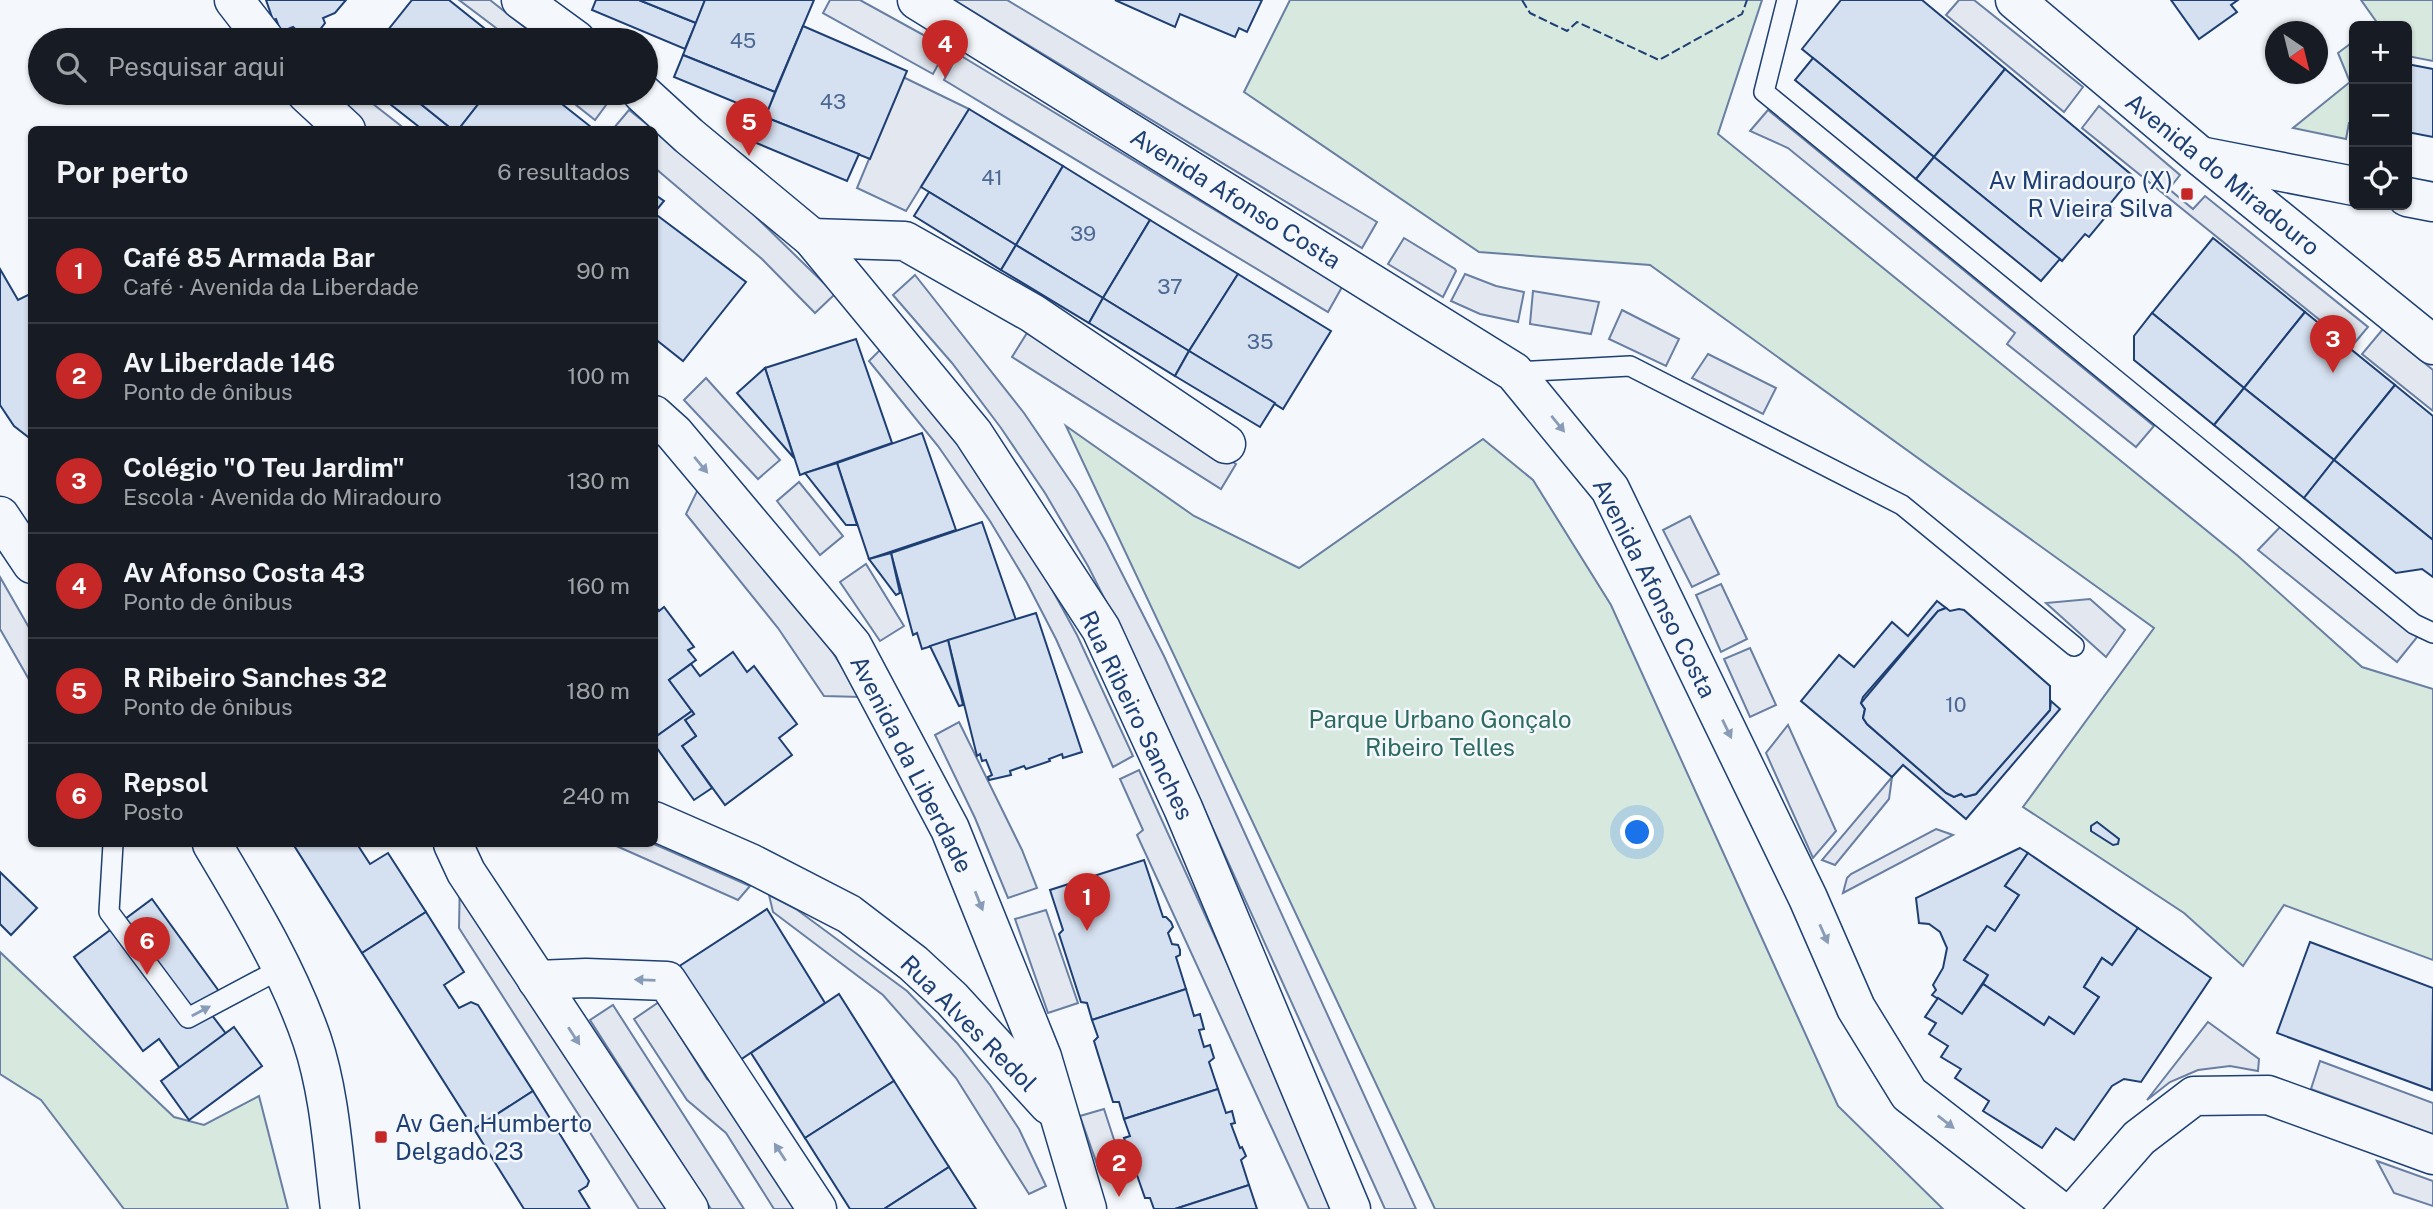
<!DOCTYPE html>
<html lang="pt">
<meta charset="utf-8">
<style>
:root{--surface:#171b24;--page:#20242c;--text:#f1f3f6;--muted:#9ea1a6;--line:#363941;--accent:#c62828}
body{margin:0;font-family:"Public Sans",sans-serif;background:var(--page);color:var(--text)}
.controls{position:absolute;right:21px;top:21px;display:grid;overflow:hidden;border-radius:10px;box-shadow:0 2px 5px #0004}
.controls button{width:63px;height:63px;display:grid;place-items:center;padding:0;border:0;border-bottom:2px solid var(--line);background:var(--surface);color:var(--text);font:35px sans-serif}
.compass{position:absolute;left:2265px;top:21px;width:63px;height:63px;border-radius:50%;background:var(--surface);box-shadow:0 2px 5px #0004;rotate:145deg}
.you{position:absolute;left:1638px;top:833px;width:24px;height:24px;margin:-18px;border:5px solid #fff;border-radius:50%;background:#1a73e8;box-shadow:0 0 0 10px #1a73e833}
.badge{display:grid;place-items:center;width:46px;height:46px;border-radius:50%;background:var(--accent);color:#fff;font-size:23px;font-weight:700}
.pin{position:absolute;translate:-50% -58px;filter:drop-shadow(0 2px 4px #0008)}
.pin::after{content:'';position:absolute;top:37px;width:24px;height:21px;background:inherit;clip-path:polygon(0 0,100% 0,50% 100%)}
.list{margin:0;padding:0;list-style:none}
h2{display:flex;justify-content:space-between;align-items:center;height:91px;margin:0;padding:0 28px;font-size:30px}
h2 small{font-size:23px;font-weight:400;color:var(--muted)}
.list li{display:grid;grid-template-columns:46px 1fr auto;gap:21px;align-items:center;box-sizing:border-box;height:105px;padding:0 28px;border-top:2px solid var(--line)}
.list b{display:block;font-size:26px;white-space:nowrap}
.list p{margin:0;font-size:23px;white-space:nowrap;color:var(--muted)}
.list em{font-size:23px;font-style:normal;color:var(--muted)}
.icon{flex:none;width:38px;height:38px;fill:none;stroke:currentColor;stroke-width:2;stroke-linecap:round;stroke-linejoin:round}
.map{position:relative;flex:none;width:2433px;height:1209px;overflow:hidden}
.search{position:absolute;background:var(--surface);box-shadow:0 2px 5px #0004;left:28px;top:28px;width:630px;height:77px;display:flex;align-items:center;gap:18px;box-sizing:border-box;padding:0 24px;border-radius:38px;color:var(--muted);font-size:26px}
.panel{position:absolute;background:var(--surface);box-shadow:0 2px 5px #0004;left:28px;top:126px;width:630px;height:721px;border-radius:10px}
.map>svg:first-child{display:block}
.green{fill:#d7e8df;stroke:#687fa3;stroke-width:2}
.parking{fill:#e3e8f0;stroke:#687fa3;stroke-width:2}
.building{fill:#d5e0f0;stroke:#1d3f73;stroke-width:2}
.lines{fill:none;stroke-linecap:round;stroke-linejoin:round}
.lane-casing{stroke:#1d3f73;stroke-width:22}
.street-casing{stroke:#1d3f73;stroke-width:41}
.secondary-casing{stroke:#1d3f73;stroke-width:41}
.lane{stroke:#f4f7fb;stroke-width:19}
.street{stroke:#f4f7fb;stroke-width:38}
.secondary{stroke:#f4f7fb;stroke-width:38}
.fence{stroke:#1d3f73;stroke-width:2;stroke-dasharray:9 3.5;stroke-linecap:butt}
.oneway{fill:#889bb7}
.poi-dot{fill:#c62828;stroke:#f4f7fb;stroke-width:2.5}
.labels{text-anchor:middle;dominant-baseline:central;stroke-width:5;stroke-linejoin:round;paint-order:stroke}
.number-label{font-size:21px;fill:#4b6792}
.street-label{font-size:24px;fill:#1d3f73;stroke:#f4f7fb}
.poi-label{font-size:24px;fill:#1d3f73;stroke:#f4f7fb;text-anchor:end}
.park-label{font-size:24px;fill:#2c6c60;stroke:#f4f7fb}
</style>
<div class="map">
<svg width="2433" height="1209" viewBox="0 0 2433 1209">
<rect width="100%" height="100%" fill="#f4f7fb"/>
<!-- green -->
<g class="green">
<polygon points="1290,0 1762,0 1718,134 2238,556 2362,667 2433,689 2433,960 2284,905 2243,966 2184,913 2023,807 2154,628 1650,265 1479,252 1244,92"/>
<polygon points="2361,0 2433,0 2433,61 2407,56 2407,26 2375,26 2378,24"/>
<polygon points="2354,41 2354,123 2349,123 2346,139 2293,128 2350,82 2338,53"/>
<polygon points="1066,426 1194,516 1299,568 1483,439 1533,480 1611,605 1838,1106 1943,1209 1435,1209"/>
<polygon points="0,952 174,1117 204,1125 259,1096 288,1209 124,1209 41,1100 0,1074"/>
</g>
<!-- parking -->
<g class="parking">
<polygon points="459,0 490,0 541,40 512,40"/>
<polygon points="830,0 860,0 947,48 933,74 823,13"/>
<polygon points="954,0 1007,0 1377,222 1362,248"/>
<polygon points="1959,0 1974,0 2083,87 2064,112 1946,15"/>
<polygon points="958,54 1342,287 1328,312 944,80"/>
<polygon points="903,77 969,109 906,211 857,188"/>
<polygon points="316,93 359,93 405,129 357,129"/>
<polygon points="561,93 607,93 612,97 595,120"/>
<polygon points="2099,106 2180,175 2169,189 2193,209 2205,196 2368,327 2352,346 2082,128"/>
<polygon points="629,110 653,129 613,129"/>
<polygon points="1768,110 2154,426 2136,447 2007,344 2015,333 1788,148 1750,131"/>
<polygon points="654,131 724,186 835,294 815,313 762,259 655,168"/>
<polygon points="1404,238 1455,269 1456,271 1443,297 1388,264"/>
<polygon points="1465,274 1496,286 1524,292 1518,322 1480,314 1451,301"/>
<polygon points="915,275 1024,413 1077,491 1106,542 1164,656 1416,1209 1385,1209 1148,685 1088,566 1045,493 1001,428 952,363 893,295"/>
<polygon points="1533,291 1599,302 1591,334 1530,324"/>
<polygon points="1622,310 1679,339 1666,366 1609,339"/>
<polygon points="2383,329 2433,370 2433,411 2362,354"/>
<polygon points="1027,333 1236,464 1221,489 1012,357"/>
<polygon points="883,347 963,446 1027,544 1077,635 1133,756 1113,767 1056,639 1027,583 990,521 938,446 869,361"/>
<polygon points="1708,354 1776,388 1763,414 1692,378"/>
<polygon points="706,378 780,460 758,479 684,400"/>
<polygon points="799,482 843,536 820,555 777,501"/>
<polygon points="701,483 814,623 861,697 824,696 778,628 686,514"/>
<polygon points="1690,516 1719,574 1692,587 1663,530"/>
<polygon points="2280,527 2418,636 2397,662 2258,550"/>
<polygon points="866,564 904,626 880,641 840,582"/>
<polygon points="0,577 31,631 31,683 0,629"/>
<polygon points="1721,584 1747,639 1721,652 1696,595"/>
<polygon points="2090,599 2125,630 2106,657 2046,603"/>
<polygon points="1750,648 1776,705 1750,717 1724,659"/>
<polygon points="959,722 1022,850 1037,888 1008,898 975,818 935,735"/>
<polygon points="1788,725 1836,831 1813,858 1766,753"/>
<polygon points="1139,770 1318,1163 1340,1209 1309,1209 1137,835 1143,830 1120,779"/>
<polygon points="1892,777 1889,799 1835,865 1822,860"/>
<polygon points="1936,829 1953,835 1843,893 1847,878 1851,874"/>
<polygon points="612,844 654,844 750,886 738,900"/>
<polygon points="460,877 670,1209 639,1209 459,928"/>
<polygon points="769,895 796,909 907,991 957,1043 990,1085 1019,1129 1046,1186 1029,1194 956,1078 883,995 773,912"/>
<polygon points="1046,910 1078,1003 1048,1013 1015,919"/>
<polygon points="659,1002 707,1079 741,1107 809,1209 774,1209 726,1133 687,1100 634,1019"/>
<polygon points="613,1005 744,1209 711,1209 590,1020"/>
<polygon points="2208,1022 2259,1059 2258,1071 2230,1066 2198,1070 2170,1082 2147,1100"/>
<polygon points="2320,1061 2433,1103 2433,1134 2311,1089"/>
<polygon points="1104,1109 1122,1164 1099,1170 1080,1116"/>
<polygon points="2377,1161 2433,1181 2433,1206 2394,1193"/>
</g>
<!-- building -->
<g class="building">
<polygon points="266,0 346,0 335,13 323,18 325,23 312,40 305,36 304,37 293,27 281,32 276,19 273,20"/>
<polygon points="412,0 449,0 499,40 380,40"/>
<polygon points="596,0 639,0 696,23 685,49 592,10"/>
<polygon points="639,0 705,0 696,23"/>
<polygon points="705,0 814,0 775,92 683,55"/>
<polygon points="1115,0 1262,0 1247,32 1239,28 1235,37 1180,14 1175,27"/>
<polygon points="1841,0 1922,0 2005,69 1934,157 1802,49"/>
<polygon points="2171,0 2238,0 2231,5 2237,12 2199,39"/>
<polygon points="803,26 907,71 870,159 765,117"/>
<polygon points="683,55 775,92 766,115 674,77"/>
<polygon points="1813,58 1934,157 1916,179 1795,80"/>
<polygon points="2407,64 2433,69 2433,137 2407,132"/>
<polygon points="2005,69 2133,176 2109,205 2113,208 2089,237 2085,234 2062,261 1934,157"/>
<polygon points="376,93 407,93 453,130 423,130"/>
<polygon points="407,93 487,93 458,130 453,130"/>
<polygon points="487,93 548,93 591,127 588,130 458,130"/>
<polygon points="969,109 1063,166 1016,245 921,187"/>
<polygon points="765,117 859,154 847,181 754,142"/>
<polygon points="1934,157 2060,259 2041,281 1916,179"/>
<polygon points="1063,166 1150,220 1103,298 1016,245"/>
<polygon points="929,192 1016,245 1001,270 914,216"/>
<polygon points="654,194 664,201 654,213"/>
<polygon points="654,213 746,282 683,361 654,338"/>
<polygon points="1150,220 1238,274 1189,351 1103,298"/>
<polygon points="2213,238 2305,312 2244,388 2152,313"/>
<polygon points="1016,245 1103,298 1089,323 1001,270"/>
<polygon points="0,269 18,300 32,293 32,440 14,426 0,405"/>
<polygon points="1238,274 1331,331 1283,409 1189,351"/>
<polygon points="1103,298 1189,351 1175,376 1089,323"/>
<polygon points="2305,312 2395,385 2334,460 2244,388"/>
<polygon points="2152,313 2244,388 2214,425 2134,360 2134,336"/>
<polygon points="856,339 892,443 800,475 765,368"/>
<polygon points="1189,351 1275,403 1260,427 1175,376"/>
<polygon points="765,368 794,458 737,393"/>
<polygon points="2395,385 2433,416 2433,540 2334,460"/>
<polygon points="2244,388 2334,460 2304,498 2214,425"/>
<polygon points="922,433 956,530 869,559 837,463"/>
<polygon points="2334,460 2433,540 2433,577 2422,569 2396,573 2304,498"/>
<polygon points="837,463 857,525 846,525 805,473"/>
<polygon points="982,522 1016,620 922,649 917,633 913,635 891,553"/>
<polygon points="891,553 900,593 896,595 869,559"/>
<polygon points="1937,601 1946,608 1938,611 1863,697 1861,703 1865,709 1863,718 1867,724 1946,793 1954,797 1961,794 1965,797 1976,794 2050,710 2051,701 2060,709 1966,819 1903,765 1892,777 1801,701 1839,655 1854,667 1892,622 1908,636"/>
<polygon points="654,604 659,611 664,607 694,647 688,650 696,660 669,680 692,711 654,738"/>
<polygon points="1946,608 1950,611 1959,609 1964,610 2050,686 2050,710 1976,794 1965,797 1961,794 1954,797 1946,793 1867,724 1863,718 1865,709 1861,703 1938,611"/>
<polygon points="1036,613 1082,752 1063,758 1062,754 1049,759 1050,761 1026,769 1024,766 1010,771 1011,775 989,780 988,777 992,775 986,760 982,761 980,754 977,756 948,640"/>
<polygon points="948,640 963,705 959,706 930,646"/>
<polygon points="733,652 747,672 754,666 797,724 779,738 792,755 725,805 682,746 696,736 685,720 694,714 669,680 691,664 700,676"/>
<polygon points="692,711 694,714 685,720 696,736 682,746 712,788 694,800 654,744 654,738"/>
<polygon points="2097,822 2119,839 2118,844 2113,845 2091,831 2091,826"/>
<polygon points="293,844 357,844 370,864 388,853 426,912 362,953"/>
<polygon points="2020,848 2028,853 2005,886 2019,895 1995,931 1987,926 1964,960 1988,975 1962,1014 1932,995 1936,990 1933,985 1943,968 1947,948 1940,932 1929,924 1919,923 1916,898"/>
<polygon points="2028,853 2138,928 2112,965 2102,958 2084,987 2099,997 2074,1034 2049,1017 2044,1025 1983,984 1988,975 1964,960 1987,926 1995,931 2019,895 2005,886"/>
<polygon points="1144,860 1163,917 1166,917 1171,922 1173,927 1168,933 1172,944 1178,945 1180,950 1180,955 1176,957 1186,989 1092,1020 1087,1003 1081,1002 1059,934 1063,930 1050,890"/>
<polygon points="0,872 37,908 11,935 0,924"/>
<polygon points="152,899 221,994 205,1006 230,1039 184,1074 159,1039 143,1051 74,957"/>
<polygon points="767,909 825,1003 740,1060 678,967"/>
<polygon points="426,912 464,972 444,985 459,1008 471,1002 478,1005 533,1091 474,1129 362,953"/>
<polygon points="2138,928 2211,978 2141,1082 2124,1079 2112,1086 2074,1140 2056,1128 2042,1148 1983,1111 1989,1101 1955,1078 1961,1069 1941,1057 1948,1046 1929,1034 1936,1023 1925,1017 1938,998 1962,1014 1983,984 2044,1025 2049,1017 2074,1034 2099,997 2084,987 2102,958 2112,965"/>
<polygon points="2310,942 2433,988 2432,1090 2277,1033"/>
<polygon points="1186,989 1194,1016 1200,1014 1204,1029 1199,1030 1204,1047 1210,1045 1214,1058 1209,1062 1218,1089 1124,1119 1119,1102 1113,1102 1094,1041 1098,1037 1092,1020"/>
<polygon points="839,994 894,1081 805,1138 751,1053"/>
<polygon points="234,1027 262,1066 189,1120 161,1081"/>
<polygon points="894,1081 949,1167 884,1209 850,1209 805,1138"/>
<polygon points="1218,1089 1226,1113 1232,1111 1235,1123 1231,1124 1240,1148 1242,1147 1246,1156 1241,1160 1249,1185 1175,1209 1154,1209 1150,1198 1145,1198 1124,1138 1130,1136 1124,1119"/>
<polygon points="533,1091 589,1181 587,1186 579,1191 590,1209 524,1209 474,1129"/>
<polygon points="949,1167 976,1209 884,1209"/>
<polygon points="1249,1185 1257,1209 1175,1209"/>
</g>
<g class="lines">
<!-- lane casing -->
<g class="lane-casing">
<g id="lane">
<polyline points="1787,0 1764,92 2414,624 2433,633"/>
<polyline points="1514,372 1630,366 1902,505 2074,646"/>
<polyline points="113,844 109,912 188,1018 282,968"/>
</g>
</g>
<!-- street casing -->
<g class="street-casing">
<g id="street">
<polyline points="234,0 265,40"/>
<polyline points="521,0 576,40"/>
<polyline points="917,0 1514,372 1610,489 1808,898 1856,1008 1909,1094 2057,1209"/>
<polyline points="2015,0 2200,156 2433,345"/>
<polyline points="306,93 346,130"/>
<polyline points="642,93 689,136 812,238 973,433 1101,629 1183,808 1351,1209"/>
<polyline points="2205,157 2354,186"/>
<polyline points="2407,197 2433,202"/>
<polyline points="812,238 905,241 1032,313 1226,444"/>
<polyline points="654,415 674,433 852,645 950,829 1042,1057 1087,1209"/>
<polyline points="654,821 750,863 849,914 913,963 952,999 1049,1105"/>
<polyline points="453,844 466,872 689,1209"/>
<polyline points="537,980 586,978 667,981 817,1209"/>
<polyline points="2077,1209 2139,1138 2194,1096 2268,1095 2433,1155"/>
</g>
</g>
<!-- secondary casing -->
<g class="secondary-casing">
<g id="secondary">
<polyline points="0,516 32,564"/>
<path d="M212 844C249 906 288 970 312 1040 330 1094 333 1153 340 1209"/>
</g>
</g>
<!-- lane -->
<use href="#lane" class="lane"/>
<!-- street -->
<use href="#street" class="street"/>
<!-- secondary -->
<use href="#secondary" class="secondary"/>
<!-- fence -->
<polyline class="fence" points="1522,0 1530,13 1567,31 1577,22 1659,60 1742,14 1747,0"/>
</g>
<!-- one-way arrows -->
<defs><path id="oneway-solid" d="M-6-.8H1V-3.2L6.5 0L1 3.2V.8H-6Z" transform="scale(1.75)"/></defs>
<g class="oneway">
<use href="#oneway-solid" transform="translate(1558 424) rotate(51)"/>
<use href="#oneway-solid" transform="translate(701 465) rotate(50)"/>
<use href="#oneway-solid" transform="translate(1727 729) rotate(64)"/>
<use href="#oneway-solid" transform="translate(979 901) rotate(68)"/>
<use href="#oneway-solid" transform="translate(1824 934) rotate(66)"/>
<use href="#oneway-solid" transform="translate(645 980) rotate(-178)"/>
<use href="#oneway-solid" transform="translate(201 1011) rotate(-28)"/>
<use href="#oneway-solid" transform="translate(574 1036) rotate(57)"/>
<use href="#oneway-solid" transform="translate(1946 1122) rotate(38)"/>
<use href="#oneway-solid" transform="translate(780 1152) rotate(-123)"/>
</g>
<!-- markers -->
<g class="poi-dot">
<rect x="2180" y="187" width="14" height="14" rx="3.5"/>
<rect x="374" y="1130" width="14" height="14" rx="3.5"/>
</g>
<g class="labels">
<!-- number labels -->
<g class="number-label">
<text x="743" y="40">45</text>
<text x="833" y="101">43</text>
<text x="992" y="177">41</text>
<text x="1083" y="233">39</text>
<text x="1170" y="286">37</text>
<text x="1260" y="341">35</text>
<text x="1956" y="704">10</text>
</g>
<!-- street labels -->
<g class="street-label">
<text transform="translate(2223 174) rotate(39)">Avenida do Miradouro</text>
<text transform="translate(1236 198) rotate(32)">Avenida Afonso Costa</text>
<text transform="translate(1655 588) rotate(63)">Avenida Afonso Costa</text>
<text transform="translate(1137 715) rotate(64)">Rua Ribeiro Sanches</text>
<text transform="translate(912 764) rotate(63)">Avenida da Liberdade</text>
<text transform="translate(969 1023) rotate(45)">Rua Alves Redol</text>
</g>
<!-- poi labels -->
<g class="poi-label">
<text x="2173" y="180">Av Miradouro (X)<tspan x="2173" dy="28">R Vieira Silva</tspan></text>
<text x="395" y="1123" text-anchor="start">Av Gen Humberto<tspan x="395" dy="28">Delgado 23</tspan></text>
</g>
<!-- park labels -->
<g class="park-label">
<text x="1440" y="719">Parque Urbano Gonçalo<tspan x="1440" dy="28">Ribeiro Telles</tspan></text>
</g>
</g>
</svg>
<div class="controls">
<button>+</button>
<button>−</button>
<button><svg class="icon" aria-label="locate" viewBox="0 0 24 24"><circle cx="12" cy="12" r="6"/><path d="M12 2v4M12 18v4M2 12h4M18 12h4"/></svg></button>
</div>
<svg class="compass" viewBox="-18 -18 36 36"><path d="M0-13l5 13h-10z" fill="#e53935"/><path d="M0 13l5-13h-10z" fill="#9ea1a6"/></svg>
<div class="you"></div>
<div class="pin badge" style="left:1087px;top:931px">1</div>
<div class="pin badge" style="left:1119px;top:1197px">2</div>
<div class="pin badge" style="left:2333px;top:373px">3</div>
<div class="pin badge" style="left:945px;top:78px">4</div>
<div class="pin badge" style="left:749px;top:156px">5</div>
<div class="pin badge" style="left:147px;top:975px">6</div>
<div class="search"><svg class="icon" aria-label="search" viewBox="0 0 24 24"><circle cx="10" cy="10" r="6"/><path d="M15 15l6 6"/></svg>Pesquisar aqui</div>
<section class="panel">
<h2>Por perto<small>6 resultados</small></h2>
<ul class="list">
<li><span class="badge">1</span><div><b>Café 85 Armada Bar</b><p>Café · Avenida da Liberdade</p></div><em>90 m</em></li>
<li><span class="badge">2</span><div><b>Av Liberdade 146</b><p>Ponto de ônibus</p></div><em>100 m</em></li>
<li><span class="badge">3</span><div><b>Colégio &quot;O Teu Jardim&quot;</b><p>Escola · Avenida do Miradouro</p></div><em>130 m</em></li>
<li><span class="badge">4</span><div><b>Av Afonso Costa 43</b><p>Ponto de ônibus</p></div><em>160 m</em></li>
<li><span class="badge">5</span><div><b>R Ribeiro Sanches 32</b><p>Ponto de ônibus</p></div><em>180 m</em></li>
<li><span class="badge">6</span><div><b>Repsol</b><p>Posto</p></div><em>240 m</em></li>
</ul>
</section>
</div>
